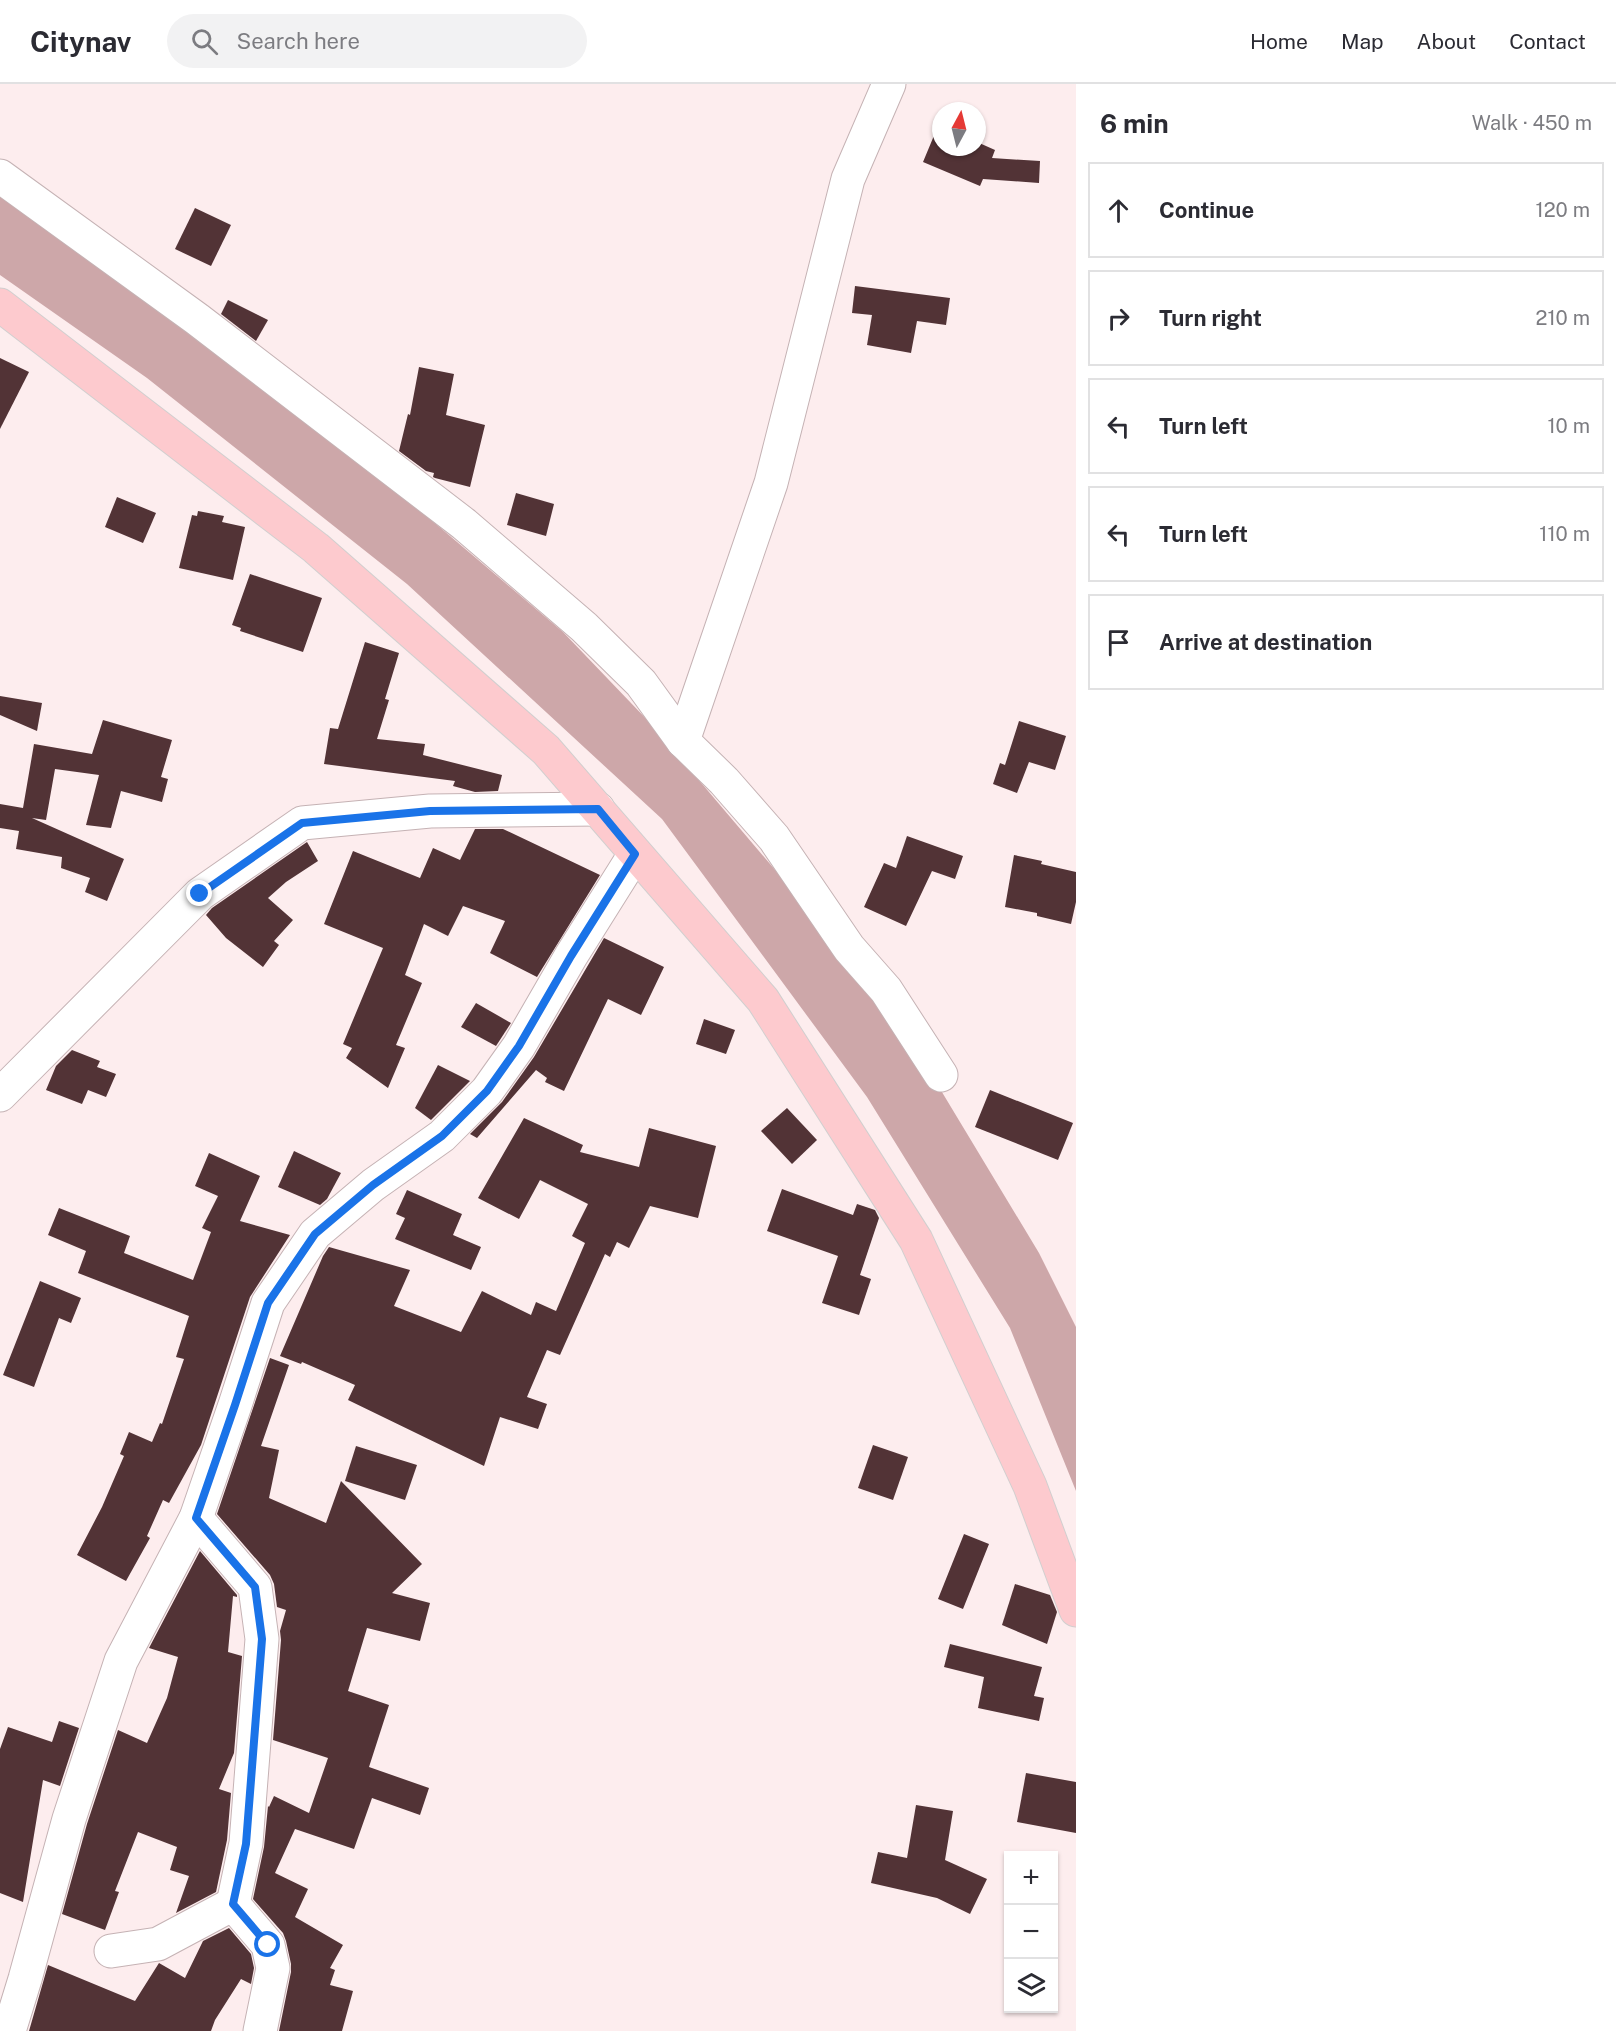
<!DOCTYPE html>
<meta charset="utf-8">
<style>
:root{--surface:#fff;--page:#f2f2f3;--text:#2b2b33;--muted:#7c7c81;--line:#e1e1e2}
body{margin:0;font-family:"Public Sans",sans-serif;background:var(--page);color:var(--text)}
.controls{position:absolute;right:18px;bottom:18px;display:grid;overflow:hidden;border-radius:0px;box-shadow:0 2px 4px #0004}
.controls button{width:54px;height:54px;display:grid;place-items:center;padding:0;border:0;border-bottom:2px solid var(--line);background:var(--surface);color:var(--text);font:30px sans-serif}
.compass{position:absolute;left:932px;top:18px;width:54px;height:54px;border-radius:50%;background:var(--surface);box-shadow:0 2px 4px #0004;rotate:7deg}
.stop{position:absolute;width:18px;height:18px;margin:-14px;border:4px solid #1a73e8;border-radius:50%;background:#fff}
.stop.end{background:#1a73e8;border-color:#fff;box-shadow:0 2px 6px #0008}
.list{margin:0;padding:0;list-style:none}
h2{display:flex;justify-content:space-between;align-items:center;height:78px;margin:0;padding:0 24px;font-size:26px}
h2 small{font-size:20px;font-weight:400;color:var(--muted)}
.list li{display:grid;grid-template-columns:39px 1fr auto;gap:18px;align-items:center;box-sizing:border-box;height:96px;margin:0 12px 12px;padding:0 12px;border:2px solid var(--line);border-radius:0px}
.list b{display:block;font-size:22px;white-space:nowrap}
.list em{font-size:20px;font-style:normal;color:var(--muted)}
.icon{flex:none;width:33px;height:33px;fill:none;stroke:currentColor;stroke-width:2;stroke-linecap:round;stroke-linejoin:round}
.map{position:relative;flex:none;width:1076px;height:1947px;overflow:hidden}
header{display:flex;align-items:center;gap:36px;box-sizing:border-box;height:84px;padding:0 30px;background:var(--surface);border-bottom:2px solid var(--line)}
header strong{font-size:28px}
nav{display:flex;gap:33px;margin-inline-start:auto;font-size:21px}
.search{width:420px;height:54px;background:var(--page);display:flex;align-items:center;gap:15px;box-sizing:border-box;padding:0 21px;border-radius:33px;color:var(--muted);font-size:22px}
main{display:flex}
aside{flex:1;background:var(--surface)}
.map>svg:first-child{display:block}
.water{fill:#cda7a9}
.building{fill:#523336}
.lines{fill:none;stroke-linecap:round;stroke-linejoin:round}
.minor-casing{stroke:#c5b2b4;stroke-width:35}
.major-casing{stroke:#d1cfcf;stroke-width:35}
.minor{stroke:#fff;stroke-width:33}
.major{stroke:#fdcace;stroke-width:33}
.route{stroke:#1a73e8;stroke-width:8}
</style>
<header>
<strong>Citynav</strong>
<div class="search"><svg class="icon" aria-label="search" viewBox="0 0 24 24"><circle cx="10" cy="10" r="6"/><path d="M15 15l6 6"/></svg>Search here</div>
<nav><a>Home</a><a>Map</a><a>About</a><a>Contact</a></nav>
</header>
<main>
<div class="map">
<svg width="1076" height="1947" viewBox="0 0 1076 1947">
<rect width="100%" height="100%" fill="#fdedee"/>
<!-- water -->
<polygon class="water" points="0,110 350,367 563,548 653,642 809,826 919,970 1039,1169 1076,1243 1076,1407 1010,1244 867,1013 662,735 407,500 147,294 0,191"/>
<!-- building -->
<g class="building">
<polygon points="938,42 941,43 941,63 977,63 977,58 995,66 992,74 1040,77 1039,99 983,95 980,102 923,78"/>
<polygon points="195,124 231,141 211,182 175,165"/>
<polygon points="855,202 950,214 946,241 917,237 911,269 867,261 872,231 852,229"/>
<polygon points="228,216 268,236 256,257 221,230"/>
<polygon points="0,274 29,288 0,345"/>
<polygon points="419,283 454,290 446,331 485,341 470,403 435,394 433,393 434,389 426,387 399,367 408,330 410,331"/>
<polygon points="516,409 554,420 546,452 507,441"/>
<polygon points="117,413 156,429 143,459 105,443"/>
<polygon points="198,427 224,432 222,438 245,443 233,496 179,484 192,431 197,432"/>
<polygon points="250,490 322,514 303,568 240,547 241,544 232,541"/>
<polygon points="365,558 399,569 385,615 389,616 377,655 425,660 423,671 502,691 498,707 475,708 453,702 455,697 324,680 330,644 338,645"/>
<polygon points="0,612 42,619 37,647 0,631"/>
<polygon points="103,636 172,656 161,693 168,695 162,718 121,707 111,744 86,741 99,691 55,685 46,736 32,734 124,775 107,817 85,808 90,794 61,784 62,773 16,765 19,747 0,744 0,720 23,724 34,660 92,670"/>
<polygon points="1019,637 1066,652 1055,686 1029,678 1017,709 993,700 1000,679 1005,681"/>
<polygon points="475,745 503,745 600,791 537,893 490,869 505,837 463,822 448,852 424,840 405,891 422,899 396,961 405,964 388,1004 346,974 352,964 343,960 383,864 324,840 353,767 420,794 433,764 460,776"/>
<polygon points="907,752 963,772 955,795 932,787 906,842 864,823 884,779 896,784"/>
<polygon points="307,758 318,777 286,798 268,814 293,836 274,857 279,861 263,883 226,854 206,831 212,824"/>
<polygon points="1014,771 1042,777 1041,780 1076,788 1076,818 1071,840 1037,832 1037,829 1005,823"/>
<polygon points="604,854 664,883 641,931 608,915 564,1007 545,998 547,994 536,986 477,1054 470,1050 502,1018 534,973"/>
<polygon points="476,919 511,939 496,962 461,943"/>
<polygon points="704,935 735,946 726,970 696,960"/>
<polygon points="72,966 100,977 97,983 116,990 106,1013 88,1006 82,1020 46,1006 56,982"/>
<polygon points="438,981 470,997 431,1036 415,1024"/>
<polygon points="990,1006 1073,1039 1058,1076 975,1043"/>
<polygon points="787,1024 817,1056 792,1080 761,1047"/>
<polygon points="524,1034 583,1061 580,1068 639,1083 649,1044 716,1062 698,1134 650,1122 629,1164 617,1158 610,1173 605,1170 560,1271 547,1266 527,1313 547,1320 538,1345 500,1333 484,1382 348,1316 355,1301 302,1278 301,1280 280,1272 323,1172 329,1163 410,1186 394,1222 461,1248 482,1207 531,1231 536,1218 556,1227 585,1159 572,1152 588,1120 540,1096 519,1135 478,1114"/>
<polygon points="294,1067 341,1089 327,1115 320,1121 278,1103"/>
<polygon points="209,1069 260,1092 240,1137 290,1151 250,1213 201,1361 169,1419 163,1416 147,1452 150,1454 126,1497 77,1471 102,1423 124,1372 120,1370 129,1348 152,1358 160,1339 162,1340 184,1275 176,1273 189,1232 78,1189 86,1167 48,1151 59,1124 130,1152 124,1169 193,1196 211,1148 202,1144 218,1112 195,1102"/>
<polygon points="782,1105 853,1131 857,1120 875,1126 879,1134 860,1191 871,1195 859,1231 822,1219 838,1172 767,1147"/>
<polygon points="407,1106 462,1130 453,1151 481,1163 471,1186 395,1155 405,1134 396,1130"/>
<polygon points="40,1197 81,1214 71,1239 59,1234 34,1303 3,1291"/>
<polygon points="270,1274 289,1281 261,1362 279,1366 269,1414 326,1439 341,1397 422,1480 392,1509 430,1519 420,1557 367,1544 348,1607 389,1621 369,1683 429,1704 420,1731 372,1714 354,1765 295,1745 275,1789 308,1805 295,1833 343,1861 330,1884 335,1886 330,1901 353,1907 342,1947 279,1947 291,1888 291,1880 286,1857 283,1849 253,1815 264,1763 268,1722 269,1723 274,1712 309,1729 328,1674 273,1656 281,1556 280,1547 286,1526 277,1523 274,1500 270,1491 217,1430"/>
<polygon points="873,1361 908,1373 893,1416 858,1404"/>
<polygon points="356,1362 417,1381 405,1416 345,1397"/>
<polygon points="964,1450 989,1460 963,1525 938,1515"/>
<polygon points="200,1467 237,1511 237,1513 233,1512 228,1568 242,1572 234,1669 219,1705 231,1709 227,1756 216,1808 176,1829 189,1792 170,1786 177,1763 138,1748 115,1807 119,1808 105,1846 62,1830 87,1740 118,1646 147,1659 167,1614 178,1573 149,1564"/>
<polygon points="1015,1500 1050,1511 1057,1528 1047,1560 1002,1541"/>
<polygon points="950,1560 1042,1583 1034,1612 1044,1614 1039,1637 978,1624 984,1593 944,1583"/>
<polygon points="59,1637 79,1644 60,1702 43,1696 23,1818 0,1809 0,1665 8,1643 52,1658"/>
<polygon points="1026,1689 1076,1698 1076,1749 1017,1738"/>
<polygon points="916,1721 953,1727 945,1776 987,1795 970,1830 937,1814 871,1799 878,1768 907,1774"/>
<polygon points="229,1844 251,1870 254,1884 251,1900 241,1895 215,1936 211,1947 29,1947 48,1881 135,1917 159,1879 185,1894 203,1857"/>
</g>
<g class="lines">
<!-- minor casing -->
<g class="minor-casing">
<g id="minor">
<polyline points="0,92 197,235 464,440 584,543 641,599 683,657 724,697 774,754 849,864 886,906 941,991"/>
<polyline points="683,657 771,399 848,95 889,0"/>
<polyline points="0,1011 200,810 302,739 430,727 598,725"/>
<polyline points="196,1434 255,1503 262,1555 246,1759 233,1820 268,1861 273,1884 260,1947"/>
<polyline points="111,1867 158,1860 233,1820"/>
<polyline points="9,1947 25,1895 69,1735 121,1577 196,1434 235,1321 268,1219 315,1150 373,1101 442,1052 487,1007 519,962 571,872 635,770"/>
</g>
</g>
<!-- major casing -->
<g class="major-casing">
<polyline id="major" points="0,221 316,464 546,666 763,916 916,1156 1030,1402 1076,1526"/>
</g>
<!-- minor -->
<use href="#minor" class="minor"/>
<!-- major -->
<use href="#major" class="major"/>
</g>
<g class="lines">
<!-- route -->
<polyline class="route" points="200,810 302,739 430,727 598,725 635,770 571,872 519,962 487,1007 442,1052 373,1101 315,1150 268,1219 235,1321 196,1434 255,1503 262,1555 246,1760 233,1820 268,1861"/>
</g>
</svg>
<div class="controls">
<button>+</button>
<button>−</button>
<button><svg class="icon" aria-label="layers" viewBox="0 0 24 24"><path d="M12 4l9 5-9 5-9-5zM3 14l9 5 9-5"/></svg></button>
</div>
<svg class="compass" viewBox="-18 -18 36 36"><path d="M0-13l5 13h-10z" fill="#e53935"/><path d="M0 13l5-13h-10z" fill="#7c7c81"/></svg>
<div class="stop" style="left:268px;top:1861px"></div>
<div class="stop end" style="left:200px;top:810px"></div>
</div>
<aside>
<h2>6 min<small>Walk · 450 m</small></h2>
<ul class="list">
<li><svg class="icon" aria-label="ahead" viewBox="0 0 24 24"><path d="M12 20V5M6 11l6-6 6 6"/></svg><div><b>Continue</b></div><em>120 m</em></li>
<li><svg class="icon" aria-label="right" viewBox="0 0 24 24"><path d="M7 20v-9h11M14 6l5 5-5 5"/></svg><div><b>Turn right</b></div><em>210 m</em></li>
<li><svg class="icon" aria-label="left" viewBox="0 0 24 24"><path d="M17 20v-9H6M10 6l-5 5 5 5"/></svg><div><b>Turn left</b></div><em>10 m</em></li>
<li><svg class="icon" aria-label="left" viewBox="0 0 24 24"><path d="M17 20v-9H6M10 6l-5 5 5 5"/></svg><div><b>Turn left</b></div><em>110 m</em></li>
<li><svg class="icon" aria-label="arrive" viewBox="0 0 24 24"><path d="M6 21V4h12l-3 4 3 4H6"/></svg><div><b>Arrive at destination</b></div></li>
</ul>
</aside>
</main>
